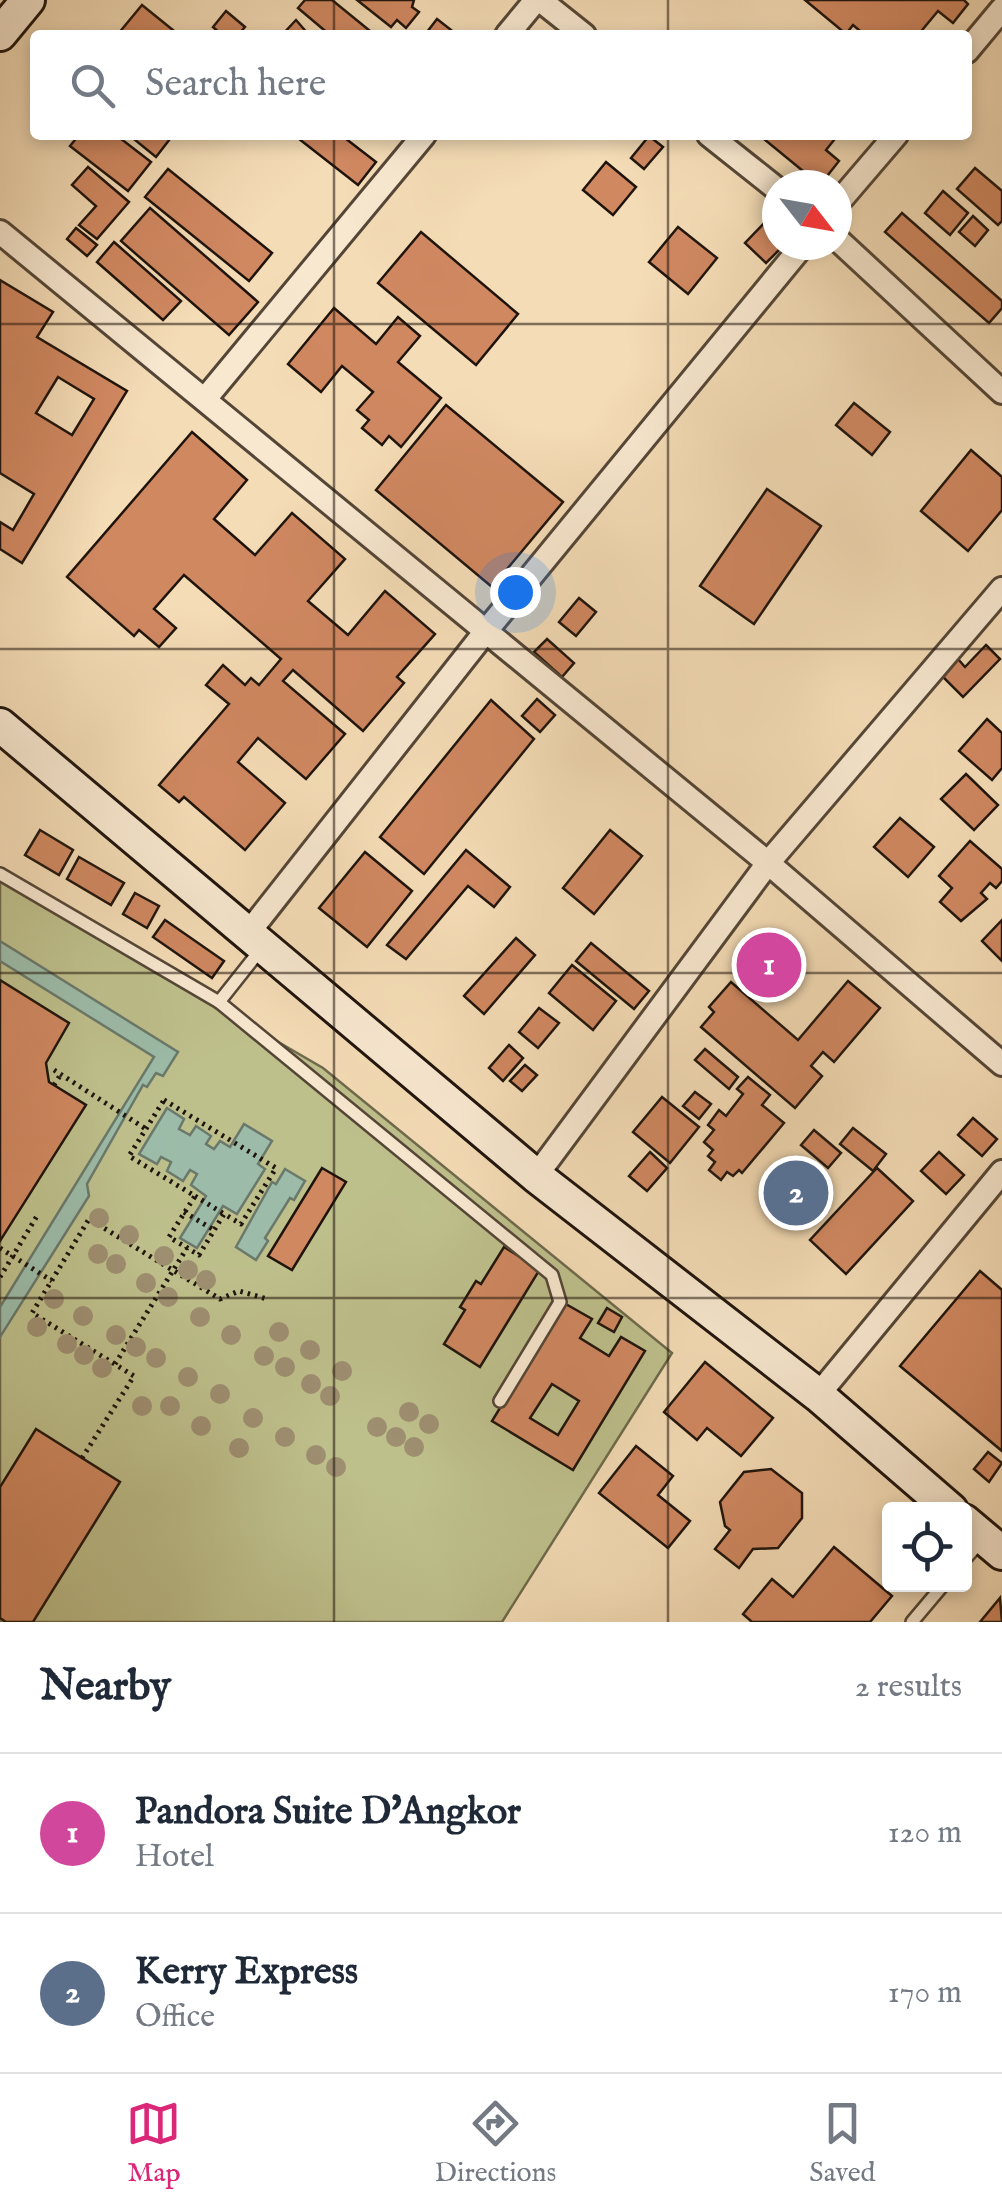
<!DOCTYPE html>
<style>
:root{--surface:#fff;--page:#f6f6f7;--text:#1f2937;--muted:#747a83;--line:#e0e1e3;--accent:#db2777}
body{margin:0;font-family:"IM FELL English",serif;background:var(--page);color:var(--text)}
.controls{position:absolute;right:30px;bottom:30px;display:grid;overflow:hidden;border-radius:10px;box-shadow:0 5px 15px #0003}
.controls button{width:90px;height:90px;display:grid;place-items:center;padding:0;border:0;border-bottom:2px solid var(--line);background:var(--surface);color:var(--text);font:50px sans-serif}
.compass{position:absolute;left:762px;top:170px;width:90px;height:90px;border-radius:50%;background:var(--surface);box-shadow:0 5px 15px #0003;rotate:121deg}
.you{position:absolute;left:515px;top:592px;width:35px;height:35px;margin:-25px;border:8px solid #fff;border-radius:50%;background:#1a73e8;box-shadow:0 0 0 15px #1a73e833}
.badge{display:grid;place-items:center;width:65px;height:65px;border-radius:50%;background:var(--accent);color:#fff;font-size:32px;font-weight:700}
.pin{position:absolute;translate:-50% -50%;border:5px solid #fff;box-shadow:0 2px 10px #0006}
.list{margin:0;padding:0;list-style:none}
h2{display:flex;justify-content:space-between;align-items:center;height:130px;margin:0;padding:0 40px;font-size:42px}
h2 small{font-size:32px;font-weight:400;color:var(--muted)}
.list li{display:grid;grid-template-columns:65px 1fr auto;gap:30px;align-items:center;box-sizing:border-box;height:160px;padding:0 40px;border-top:2px solid var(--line)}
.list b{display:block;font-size:38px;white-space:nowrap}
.list p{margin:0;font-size:32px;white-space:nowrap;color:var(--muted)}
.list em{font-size:32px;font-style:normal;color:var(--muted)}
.icon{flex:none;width:55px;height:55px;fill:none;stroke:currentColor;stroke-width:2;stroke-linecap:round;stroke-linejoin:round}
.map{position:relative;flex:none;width:1002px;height:1622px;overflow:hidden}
.search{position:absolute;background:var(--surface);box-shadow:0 5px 15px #0003;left:30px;right:30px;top:30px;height:110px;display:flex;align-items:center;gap:25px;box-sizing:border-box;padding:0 35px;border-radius:10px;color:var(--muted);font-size:38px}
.sheet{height:450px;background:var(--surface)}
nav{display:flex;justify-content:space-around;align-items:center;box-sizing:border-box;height:140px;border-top:2px solid var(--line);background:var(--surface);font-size:28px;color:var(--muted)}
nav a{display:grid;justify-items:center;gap:5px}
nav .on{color:var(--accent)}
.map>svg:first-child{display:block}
.green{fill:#bec08c;stroke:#6e6a4c;stroke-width:2.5}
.water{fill:#9cbca9;stroke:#6a796b;stroke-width:2.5}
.building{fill:#d08861;stroke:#1f140d;stroke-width:2.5;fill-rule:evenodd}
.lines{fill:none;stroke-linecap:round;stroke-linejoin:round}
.lane-casing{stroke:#544637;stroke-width:16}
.street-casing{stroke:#544637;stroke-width:28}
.secondary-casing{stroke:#1f140d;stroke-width:38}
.path{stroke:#1f140d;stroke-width:5;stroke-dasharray:2.5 5;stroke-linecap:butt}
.lane{stroke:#f8e8d0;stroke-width:11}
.street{stroke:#f8e8d0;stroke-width:22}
.secondary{stroke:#f8e8d0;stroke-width:32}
.tree{fill:#9e8f71}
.grid{fill:none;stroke:#1f140d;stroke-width:2.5;stroke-opacity:0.55}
</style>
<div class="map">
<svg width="1002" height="1622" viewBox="0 0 1002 1622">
<rect width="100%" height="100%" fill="#f4dcb6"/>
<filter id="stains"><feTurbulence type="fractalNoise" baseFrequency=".002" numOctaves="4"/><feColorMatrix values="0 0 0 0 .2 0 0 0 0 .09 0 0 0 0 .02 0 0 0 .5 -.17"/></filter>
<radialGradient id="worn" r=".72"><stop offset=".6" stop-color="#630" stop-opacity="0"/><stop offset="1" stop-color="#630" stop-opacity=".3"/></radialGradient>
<!-- green -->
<polygon class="green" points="0,880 323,1068 672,1353 502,1622 0,1622"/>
<!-- water -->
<g class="water">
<polygon points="0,941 178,1052 163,1076 156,1073 147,1087 143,1085 87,1184 89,1196 0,1337 0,1307 154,1057 0,961"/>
<polygon points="167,1108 184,1119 179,1129 190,1135 196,1126 211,1136 206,1144 214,1149 220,1141 230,1147 244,1124 272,1141 258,1164 265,1169 237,1214 223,1206 197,1248 180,1238 206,1196 191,1185 197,1174 190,1170 183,1181 167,1171 171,1162 161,1157 157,1164 139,1154"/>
<polygon points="285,1169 305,1181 294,1200 290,1198 265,1238 268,1241 256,1260 236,1247 272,1182 276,1184"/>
</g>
<!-- building -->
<g class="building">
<polygon points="305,0 332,0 375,35 330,35 298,8"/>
<polygon points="357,0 414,0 412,7 419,12 406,28 397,20 391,27"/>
<polygon points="805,0 964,0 968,4 953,23 938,11 918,35 865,35 853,25 846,34"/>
<polygon points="142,5 179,35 118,34"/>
<polygon points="226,11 245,27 238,35 222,35 213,27"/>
<polygon points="437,19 455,33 454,35 427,32"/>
<polygon points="296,20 309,35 282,35"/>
<polygon points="79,135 116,135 151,162 128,191 70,146"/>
<polygon points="129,135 173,135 156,157"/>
<polygon points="294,135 341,135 376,162 358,185"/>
<polygon points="759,135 838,135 826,150 839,161 820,185"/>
<polygon points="649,136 663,147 644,169 631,158"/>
<polygon points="606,162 636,187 613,215 583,190"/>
<polygon points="88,167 129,202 97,239 79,225 96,206 72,185"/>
<polygon points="975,168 1002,191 1002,221 998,225 957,189"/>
<polygon points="168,169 272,253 249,281 145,197"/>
<polygon points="943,191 968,213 950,235 925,213"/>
<polygon points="150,208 258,302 229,335 121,241"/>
<polygon points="902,213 1002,301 1002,308 989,323 885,232"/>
<polygon points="771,216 777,222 777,245 784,245 766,263 745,243"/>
<polygon points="973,216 988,230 975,246 959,232"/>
<polygon points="678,227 717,258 688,294 649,262"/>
<polygon points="76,228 97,245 87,256 67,239"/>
<polygon points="421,232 518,314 476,365 378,283"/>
<polygon points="114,242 181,301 163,320 97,262"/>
<path d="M0 280 53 312 37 337 127 391 22 563 0 549V522L13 530 34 494 0 473ZM58 377 94 399 72 435 36 413Z"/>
<polygon points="334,308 376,344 398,317 420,336 398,362 441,398 401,447 389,436 382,445 362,428 369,420 357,410 373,392 342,366 321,392 288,364"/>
<polygon points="854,403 890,432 872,455 836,425"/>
<polygon points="446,405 563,502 492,587 376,490"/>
<polygon points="192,432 247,480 214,519 255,555 292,513 345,559 308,601 348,635 385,591 435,634 397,677 404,683 363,731 293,670 283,681 345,734 306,779 258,738 238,762 285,803 245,850 184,797 179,802 159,785 229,704 206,685 223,665 245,685 251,678 259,685 281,659 184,575 154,609 176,628 159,647 139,630 134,636 67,577"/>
<polygon points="971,450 1002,477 1002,510 968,551 921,511"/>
<polygon points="767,489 821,526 754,624 700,586"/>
<polygon points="579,598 596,612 576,636 559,622"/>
<polygon points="547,639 574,663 562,677 534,652"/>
<polygon points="986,645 1000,659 963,697 942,676 958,659 965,667"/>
<polygon points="537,699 555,715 540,732 522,716"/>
<polygon points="491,700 534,739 424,874 380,837"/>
<polygon points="987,719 1002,733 1002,768 992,780 959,751"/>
<polygon points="966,774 998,805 974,830 941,799"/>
<polygon points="900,818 934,847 908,877 874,847"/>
<polygon points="40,830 73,850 59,875 25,855"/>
<polygon points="610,830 642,856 594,914 563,888"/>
<polygon points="970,841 1002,869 1002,881 996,888 990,883 981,893 987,899 961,921 940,902 952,888 939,876"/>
<polygon points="466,850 510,887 494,907 468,886 406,959 387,945"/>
<polygon points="365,852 412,891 367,947 319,908"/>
<polygon points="79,857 124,883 111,905 67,879"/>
<polygon points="135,893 159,906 147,928 123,914"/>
<polygon points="165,920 224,961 212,978 153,937"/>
<polygon points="1002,920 1002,961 982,941"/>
<polygon points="773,934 799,957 764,996 739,974"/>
<polygon points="516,938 535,955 484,1014 464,996"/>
<polygon points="591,943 649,991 634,1009 576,961"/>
<polygon points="572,965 616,1001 593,1030 549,993"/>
<polygon points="0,980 69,1023 46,1063 49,1082 86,1105 0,1241"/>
<polygon points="848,981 880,1008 834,1062 823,1052 811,1066 822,1076 795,1108 701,1027 714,1012 709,1007 731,982 798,1040"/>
<polygon points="539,1008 559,1023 538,1048 519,1032"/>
<polygon points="509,1045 523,1058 503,1081 489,1068"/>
<polygon points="705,1049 738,1077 729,1089 695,1060"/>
<polygon points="525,1065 537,1075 522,1091 510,1081"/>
<polygon points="748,1077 770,1095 762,1105 784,1123 742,1173 739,1170 733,1176 727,1172 721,1180 709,1170 715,1162 708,1156 713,1150 704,1142 714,1130 708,1125 719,1110 726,1116 743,1094 737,1089"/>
<polygon points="695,1092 711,1104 699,1119 683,1106"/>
<polygon points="662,1097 699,1127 670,1163 633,1132"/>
<polygon points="973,1118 997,1139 982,1156 958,1135"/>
<polygon points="853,1128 886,1154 873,1171 840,1144"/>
<polygon points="814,1130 841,1153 828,1168 801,1145"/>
<polygon points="650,1152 667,1168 647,1191 629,1176"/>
<polygon points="939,1152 964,1175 946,1194 921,1171"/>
<polygon points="797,1166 826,1190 795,1226 767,1202"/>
<polygon points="322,1168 346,1182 292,1270 268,1256"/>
<polygon points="877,1168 913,1201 846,1274 810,1240"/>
<polygon points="504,1247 540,1269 480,1367 444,1344 465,1310 460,1307 476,1281 481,1284"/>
<polygon points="980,1271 1002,1290 1002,1451 900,1366"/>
<path d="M564 1303 592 1319 580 1338 609 1356 621 1337 645 1351 573 1470 492 1421ZM552 1384 579 1401 558 1435 530 1418Z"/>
<polygon points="607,1308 622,1317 614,1332 598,1323"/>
<polygon points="705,1362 773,1418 741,1456 707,1428 697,1440 664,1412"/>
<polygon points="36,1429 120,1482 33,1622 6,1622 0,1618 0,1487"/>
<polygon points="636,1446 673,1476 658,1495 690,1521 668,1548 599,1493"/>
<polygon points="988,1452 1002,1463 989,1482 974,1469"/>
<polygon points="771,1469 802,1493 802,1518 778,1548 753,1549 739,1568 715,1549 730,1530 725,1526 720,1502 744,1472"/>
<polygon points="834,1547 892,1596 870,1622 752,1622 743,1614 772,1579 793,1597"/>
<polygon points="1000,1598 1002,1622 980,1622"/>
</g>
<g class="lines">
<!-- lane casing -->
<g class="lane-casing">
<g id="lane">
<polyline points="0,874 219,1002 261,949"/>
<polyline points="219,1002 552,1275 560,1302 500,1401"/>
<polyline points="964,1560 981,1541"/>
<polyline points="912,1622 944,1584"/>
</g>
</g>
<!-- street casing -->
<g class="street-casing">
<g id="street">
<polyline points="540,0 584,35"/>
<polyline points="507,35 536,0"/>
<polyline points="967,51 1002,9"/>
<polyline points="709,135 777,189"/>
<polyline points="837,204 896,135"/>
<polyline points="0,232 768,863 1002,1064"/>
<polyline points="837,239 1002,392"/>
<polyline points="205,399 424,135"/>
<polyline points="249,932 486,631 803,245"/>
<polyline points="536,1176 768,863 1002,589"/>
<polyline points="818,1395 1002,1172"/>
</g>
</g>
<!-- secondary casing -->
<g class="secondary-casing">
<g id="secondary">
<polyline points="0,34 28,0"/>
<polyline points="0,725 536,1176 818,1395 951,1510"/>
<polyline points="964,1521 1002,1553"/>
</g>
</g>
<!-- path -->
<g class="path">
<polyline points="54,1070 146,1129"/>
<polyline points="54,1085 61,1074"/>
<polygon points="164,1100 276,1168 241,1224 224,1214 199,1255 169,1237 195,1196 129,1156"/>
<polyline points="195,1196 224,1214"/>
<polyline points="184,1212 214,1230"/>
<polyline points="0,1248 52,1281"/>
<polyline points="0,1277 37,1216"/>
<polyline points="115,1364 187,1248"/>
<polyline points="82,1458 134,1376 32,1313 89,1219 220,1299 239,1291 267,1299"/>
</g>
<!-- lane -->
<use href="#lane" class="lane"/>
<!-- street -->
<use href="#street" class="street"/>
<!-- secondary -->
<use href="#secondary" class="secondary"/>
</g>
<!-- trees -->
<g class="tree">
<circle cx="99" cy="1218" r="10"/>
<circle cx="129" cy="1235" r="10"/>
<circle cx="98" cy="1254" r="10"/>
<circle cx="164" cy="1256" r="10"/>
<circle cx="116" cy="1264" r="10"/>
<circle cx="188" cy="1270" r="10"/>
<circle cx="206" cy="1280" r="10"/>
<circle cx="146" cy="1283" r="10"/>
<circle cx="168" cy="1297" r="10"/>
<circle cx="54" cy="1299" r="10"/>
<circle cx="83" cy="1316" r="10"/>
<circle cx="200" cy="1317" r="10"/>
<circle cx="37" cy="1327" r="10"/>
<circle cx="279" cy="1332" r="10"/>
<circle cx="116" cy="1335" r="10"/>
<circle cx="231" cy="1335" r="10"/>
<circle cx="67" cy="1344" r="10"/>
<circle cx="136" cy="1347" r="10"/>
<circle cx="310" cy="1350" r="10"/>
<circle cx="84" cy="1355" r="10"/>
<circle cx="264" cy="1356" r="10"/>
<circle cx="156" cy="1358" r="10"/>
<circle cx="285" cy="1367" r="10"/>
<circle cx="102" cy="1368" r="10"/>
<circle cx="342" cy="1371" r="10"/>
<circle cx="188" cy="1377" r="10"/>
<circle cx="311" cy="1384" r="10"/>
<circle cx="220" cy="1394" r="10"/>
<circle cx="330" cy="1396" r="10"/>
<circle cx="142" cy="1406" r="10"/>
<circle cx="170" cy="1406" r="10"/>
<circle cx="409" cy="1412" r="10"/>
<circle cx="253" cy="1418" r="10"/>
<circle cx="429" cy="1424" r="10"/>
<circle cx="201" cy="1426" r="10"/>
<circle cx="377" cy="1427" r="10"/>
<circle cx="285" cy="1437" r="10"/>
<circle cx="396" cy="1437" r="10"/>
<circle cx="414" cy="1447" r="10"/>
<circle cx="239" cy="1448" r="10"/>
<circle cx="316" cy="1455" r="10"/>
<circle cx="336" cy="1467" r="10"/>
</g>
<!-- grid -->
<path class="grid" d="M334 0V35M668 0V35M334 135V1622M668 135V1622M0 324H1002M0 649H1002M0 973H1002M0 1298H1002"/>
<rect width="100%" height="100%" filter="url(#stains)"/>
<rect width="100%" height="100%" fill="url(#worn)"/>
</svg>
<div class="controls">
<button><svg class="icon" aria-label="locate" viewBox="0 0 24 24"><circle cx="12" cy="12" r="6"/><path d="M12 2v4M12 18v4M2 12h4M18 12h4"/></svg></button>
</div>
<svg class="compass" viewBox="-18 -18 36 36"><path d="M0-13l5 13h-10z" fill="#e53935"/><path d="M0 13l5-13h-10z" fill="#747a83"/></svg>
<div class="you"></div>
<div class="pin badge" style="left:769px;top:965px;background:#d1479c">1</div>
<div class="pin badge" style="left:796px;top:1193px;background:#5c6f8a">2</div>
<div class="search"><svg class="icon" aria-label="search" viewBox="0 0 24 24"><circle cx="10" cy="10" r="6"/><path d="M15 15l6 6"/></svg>Search here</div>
</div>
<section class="sheet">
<h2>Nearby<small>2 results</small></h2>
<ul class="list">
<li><span class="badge" style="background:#d1479c">1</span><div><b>Pandora Suite D'Angkor</b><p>Hotel</p></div><em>120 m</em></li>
<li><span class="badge" style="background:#5c6f8a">2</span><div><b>Kerry Express</b><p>Office</p></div><em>170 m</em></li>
</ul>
</section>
<nav>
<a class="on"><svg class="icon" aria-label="map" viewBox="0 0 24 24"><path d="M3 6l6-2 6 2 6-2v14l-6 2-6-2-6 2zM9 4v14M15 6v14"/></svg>Map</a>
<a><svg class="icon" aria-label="directions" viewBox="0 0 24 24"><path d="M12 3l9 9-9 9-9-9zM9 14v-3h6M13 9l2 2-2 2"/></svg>Directions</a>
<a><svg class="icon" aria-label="saved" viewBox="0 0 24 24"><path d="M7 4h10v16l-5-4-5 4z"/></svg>Saved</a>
</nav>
